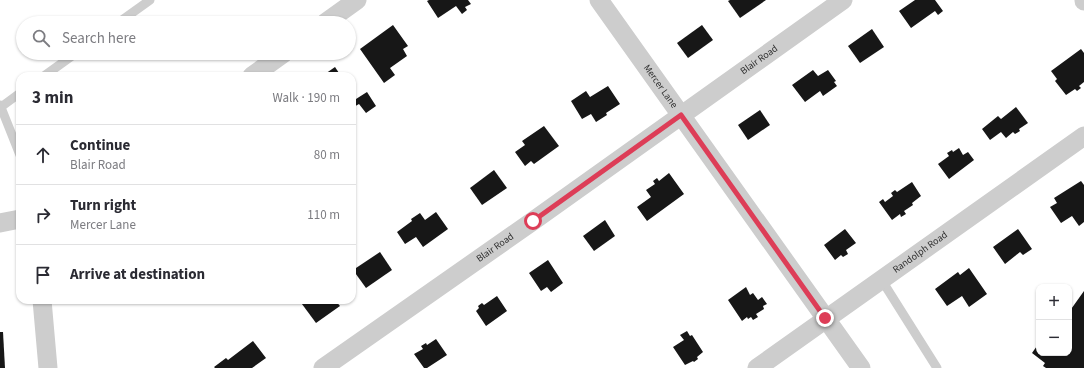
<!DOCTYPE html>
<meta charset="utf-8">
<style>
:root{--surface:#fff;--page:#f7f7f7;--text:#2b2b33;--muted:#7c7c81;--line:#e1e1e2}
body{margin:0;font-family:"Source Sans 3",sans-serif;background:var(--page);color:var(--text)}
.controls{position:absolute;right:12px;bottom:12px;display:grid;overflow:hidden;border-radius:8px;box-shadow:0 1px 3px #0004}
.controls button{width:36px;height:36px;display:grid;place-items:center;padding:0;border:0;border-bottom:1px solid var(--line);background:var(--surface);color:var(--text);font:20px sans-serif}
.stop{position:absolute;width:12px;height:12px;margin:-9px;border:3px solid #dd3d57;border-radius:50%;background:#fff}
.stop.end{background:#dd3d57;border-color:#fff;box-shadow:0 1px 4px #0008}
.list{margin:0;padding:0;list-style:none}
h2{display:flex;justify-content:space-between;align-items:center;height:52px;margin:0;padding:0 16px;font-size:17px}
h2 small{font-size:13px;font-weight:400;color:var(--muted)}
.list li{display:grid;grid-template-columns:26px 1fr auto;gap:12px;align-items:center;box-sizing:border-box;height:60px;padding:0 16px;border-top:1px solid var(--line)}
.list b{display:block;font-size:15px;white-space:nowrap}
.list p{margin:0;font-size:13px;white-space:nowrap;color:var(--muted)}
.list em{font-size:13px;font-style:normal;color:var(--muted)}
.icon{flex:none;width:22px;height:22px;fill:none;stroke:currentColor;stroke-width:2;stroke-linecap:round;stroke-linejoin:round}
.map{position:relative;flex:none;width:1084px;height:368px;overflow:hidden}
.search{position:absolute;background:var(--surface);box-shadow:0 1px 3px #0004;left:16px;top:16px;width:340px;height:44px;display:flex;align-items:center;gap:10px;box-sizing:border-box;padding:0 14px;border-radius:22px;color:var(--muted);font-size:15px}
.panel{position:absolute;background:var(--surface);box-shadow:0 1px 3px #0004;left:16px;top:72px;width:340px;height:232px;border-radius:12px}
.map>svg:first-child{display:block}
.building{fill:#171717}
.lines{fill:none;stroke-linecap:round;stroke-linejoin:round}
.lane{stroke:#cdcdcd;stroke-width:9}
.street{stroke:#cdcdcd;stroke-width:19}
.route{stroke:#dd3d57;stroke-width:5}
.labels{text-anchor:middle;dominant-baseline:central;stroke-width:4;stroke-linejoin:round;paint-order:stroke}
.street-label{font-size:10px;fill:#303030;stroke:#fff}
</style>
<div class="map">
<svg width="1084" height="368" viewBox="0 0 1084 368">
<rect width="100%" height="100%" fill="#fff"/>
<!-- building -->
<g class="building">
<polygon points="429,0 468,0 471,4 465,7 467,10 462,14 456,6 438,18 427,1"/>
<polygon points="730,0 766,0 740,18 728,1"/>
<polygon points="915,0 935,0 943,11 938,15 935,11 911,28 899,11"/>
<polygon points="393,25 408,46 403,49 407,56 390,68 395,75 384,83 360,49"/>
<polygon points="702,25 713,40 688,58 677,43"/>
<polygon points="872,29 884,47 860,63 848,46"/>
<polygon points="1081,49 1084,53 1084,82 1079,86 1081,88 1077,91 1075,89 1066,95 1055,81 1057,79 1051,71"/>
<polygon points="335,67 341,76 322,76"/>
<polygon points="813,70 818,76 828,70 836,81 834,82 837,86 823,96 820,91 805,102 792,85"/>
<polygon points="608,86 620,104 606,113 607,115 596,122 591,114 582,119 571,101 586,91 590,97"/>
<polygon points="367,92 376,106 366,113 359,104 352,108 352,93 356,99"/>
<polygon points="1016,107 1028,123 1019,129 1020,131 1015,134 1013,132 1006,138 1001,132 990,140 982,129 998,116 1001,119"/>
<polygon points="760,110 770,125 748,140 738,125"/>
<polygon points="544,126 559,146 534,164 531,161 525,166 515,152 525,145 522,141"/>
<polygon points="959,148 963,155 968,152 974,160 949,179 938,164 949,156 947,153 952,150 953,152"/>
<polygon points="494,170 507,188 482,205 470,188"/>
<polygon points="669,173 684,194 647,221 637,207 651,197 646,190 655,184 653,181 657,178 659,181"/>
<polygon points="1081,181 1084,185 1084,222 1079,226 1072,216 1061,223 1050,207 1057,203 1054,198"/>
<polygon points="912,182 921,196 912,203 913,205 904,211 906,214 901,217 900,214 892,220 879,202 883,199 885,202 893,196 891,193 895,190 897,192"/>
<polygon points="436,212 448,229 423,247 416,237 405,244 397,232 412,221 411,219 420,213 425,220"/>
<polygon points="605,220 615,236 594,251 583,236"/>
<polygon points="845,229 856,243 846,250 848,254 843,257 841,255 835,260 824,245"/>
<polygon points="1018,229 1032,249 1023,255 1020,252 1005,264 993,247"/>
<polygon points="380,252 392,270 366,288 353,270"/>
<polygon points="548,260 563,283 551,292 547,287 541,291 529,273"/>
<polygon points="969,268 987,294 969,307 962,296 947,306 935,289 958,272 960,275"/>
<polygon points="746,287 750,295 753,293 758,300 762,297 767,304 763,306 764,309 756,314 758,317 753,320 751,317 748,319 747,317 742,321 728,300"/>
<polygon points="1084,291 1084,368 1046,368 1043,366 1045,363 1032,353 1039,343 1039,353 1069,353 1069,312"/>
<polygon points="497,296 507,311 486,326 476,311 479,308 478,306 482,303 484,305"/>
<polygon points="299,300 335,300 340,306 316,323"/>
<polygon points="687,331 690,336 692,335 703,352 697,357 698,359 694,362 693,361 685,365 673,347 684,340 680,335"/>
<polygon points="0,332 3,332 5,368 0,368"/>
<polygon points="436,339 447,355 427,368 424,368 414,354 423,349 421,346 426,343 427,345"/>
<polygon points="253,341 266,358 252,368 215,368 214,367 226,358 228,360"/>
</g>
<g class="lines">
<!-- lane -->
<g class="lane">
<polyline points="118,23 150,0"/>
<polyline points="44,76 76,53"/>
<polyline points="0,105 20,155"/>
<polyline points="1,107 20,93"/>
<polyline points="881,279 937,368"/>
</g>
<!-- street -->
<g class="street">
<path id="s1" d="M599 0 861 368"/>
<polyline points="1084,0 1084,1"/>
<polyline points="325,23 357,0"/>
<polyline points="252,76 284,53"/>
<polyline points="0,223 20,219"/>
<polyline points="42,300 48,368"/>
<path id="s2" d="M323 368 533 221 843 0"/>
<path id="s3" d="M757 368 1084 136"/>
</g>
</g>
<g class="lines">
<!-- route -->
<polyline class="route" points="533,221 681,115 825,318"/>
</g>
<g class="labels">
<!-- street labels -->
<g class="street-label">
<text stroke="none"><textPath href="#s2" startOffset="534">Blair Road</textPath></text>
<text stroke="none"><textPath href="#s1" startOffset="106">Mercer Lane</textPath></text>
<text stroke="none"><textPath href="#s2" startOffset="210">Blair Road</textPath></text>
<text stroke="none"><textPath href="#s3" startOffset="200">Randolph Road</textPath></text>
</g>
</g>
</svg>
<div class="controls">
<button>+</button>
<button>−</button>
</div>
<div class="stop" style="left:533px;top:221px"></div>
<div class="stop end" style="left:825px;top:318px"></div>
<div class="search"><svg class="icon" aria-label="search" viewBox="0 0 24 24"><circle cx="10" cy="10" r="6"/><path d="M15 15l6 6"/></svg>Search here</div>
<section class="panel">
<h2>3 min<small>Walk · 190 m</small></h2>
<ul class="list">
<li><svg class="icon" aria-label="ahead" viewBox="0 0 24 24"><path d="M12 20V5M6 11l6-6 6 6"/></svg><div><b>Continue</b><p>Blair Road</p></div><em>80 m</em></li>
<li><svg class="icon" aria-label="right" viewBox="0 0 24 24"><path d="M7 20v-9h11M14 6l5 5-5 5"/></svg><div><b>Turn right</b><p>Mercer Lane</p></div><em>110 m</em></li>
<li><svg class="icon" aria-label="arrive" viewBox="0 0 24 24"><path d="M6 21V4h12l-3 4 3 4H6"/></svg><div><b>Arrive at destination</b></div></li>
</ul>
</section>
</div>
